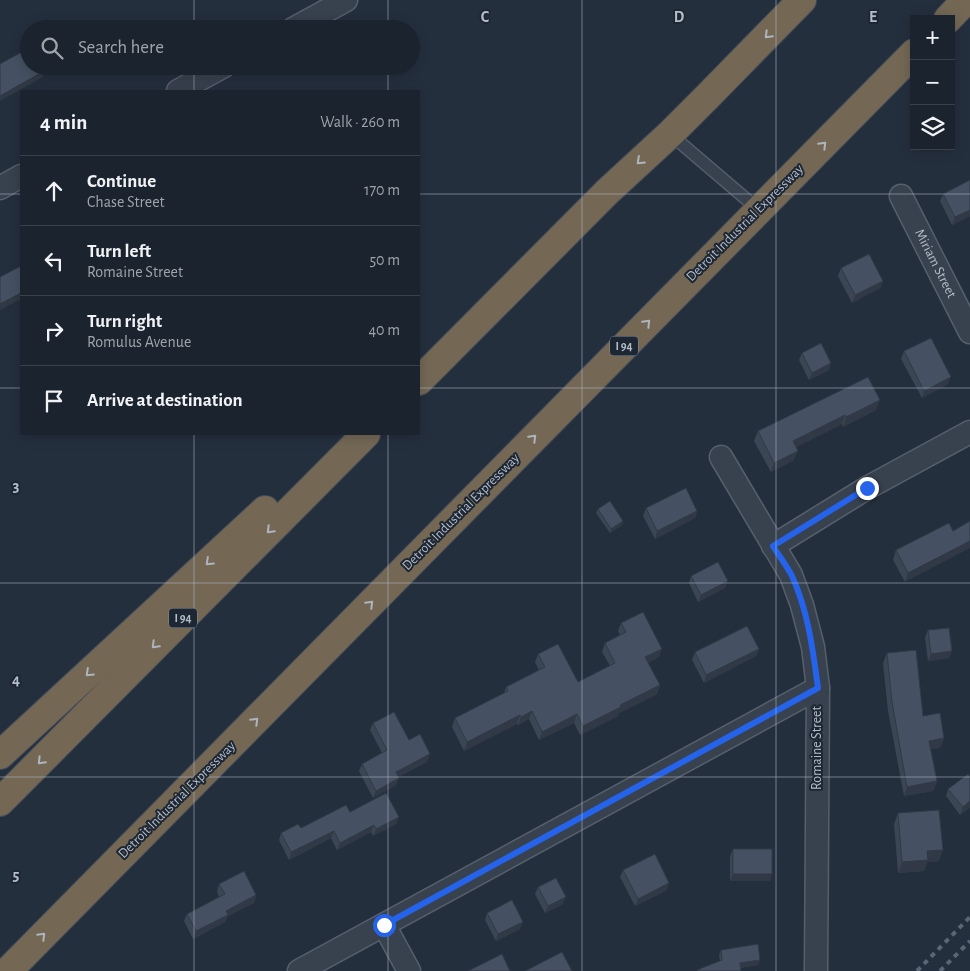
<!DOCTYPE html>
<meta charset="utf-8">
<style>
:root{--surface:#1b232e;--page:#282f3a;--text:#f1f3f6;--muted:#a0a4aa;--line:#39404a}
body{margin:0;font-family:"Alegreya Sans",sans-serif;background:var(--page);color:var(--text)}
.controls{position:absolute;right:15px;top:15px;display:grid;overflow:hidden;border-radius:0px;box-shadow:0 2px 12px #0003}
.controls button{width:45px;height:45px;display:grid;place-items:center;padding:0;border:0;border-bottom:1px solid var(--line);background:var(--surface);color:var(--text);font:25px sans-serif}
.stop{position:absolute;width:15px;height:15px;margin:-11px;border:4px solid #2563eb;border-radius:50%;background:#fff}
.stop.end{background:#2563eb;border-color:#fff;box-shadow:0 1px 5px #0008}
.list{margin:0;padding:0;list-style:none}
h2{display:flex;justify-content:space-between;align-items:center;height:65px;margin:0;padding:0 20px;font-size:21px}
h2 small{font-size:16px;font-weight:400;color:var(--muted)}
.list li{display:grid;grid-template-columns:32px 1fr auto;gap:15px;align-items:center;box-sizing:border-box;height:70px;padding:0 20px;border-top:1px solid var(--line)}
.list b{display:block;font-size:19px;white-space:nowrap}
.list p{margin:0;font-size:16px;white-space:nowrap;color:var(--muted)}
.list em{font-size:16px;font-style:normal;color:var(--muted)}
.icon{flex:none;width:28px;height:28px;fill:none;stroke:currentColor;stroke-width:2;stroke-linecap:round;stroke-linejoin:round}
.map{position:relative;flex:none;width:970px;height:971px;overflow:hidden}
.search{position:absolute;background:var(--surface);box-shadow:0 2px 12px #0003;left:20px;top:20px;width:400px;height:55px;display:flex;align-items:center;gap:12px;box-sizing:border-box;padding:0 18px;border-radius:28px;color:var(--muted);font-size:19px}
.panel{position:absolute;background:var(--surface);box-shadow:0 2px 12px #0003;left:20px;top:90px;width:400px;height:345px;border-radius:0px}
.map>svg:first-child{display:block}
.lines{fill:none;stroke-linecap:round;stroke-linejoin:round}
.service-casing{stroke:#565f6c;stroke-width:14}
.minor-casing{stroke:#565f6c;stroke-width:25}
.motorway-casing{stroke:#434c59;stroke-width:30}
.service{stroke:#38414e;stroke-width:11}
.minor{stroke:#38414e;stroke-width:22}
.motorway{stroke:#746855;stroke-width:28}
.rail{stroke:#5a6575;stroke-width:4;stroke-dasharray:5 5;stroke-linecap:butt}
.wall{fill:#3b4654}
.shaded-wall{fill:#303945}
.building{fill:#455162;stroke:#303945}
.oneway{stroke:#aeb4bd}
.route{stroke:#2563eb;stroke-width:6}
.grid{fill:none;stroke:#b4bcc9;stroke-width:1;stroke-opacity:0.55}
.labels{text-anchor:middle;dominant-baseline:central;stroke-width:4;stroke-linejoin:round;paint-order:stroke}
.shield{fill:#1d2633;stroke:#878f9c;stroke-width:1}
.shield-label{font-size:12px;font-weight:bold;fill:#b4bcc9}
.street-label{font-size:14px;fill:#b4bcc9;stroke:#1d2633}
.grid-label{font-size:16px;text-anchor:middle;font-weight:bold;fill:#b4bcc9;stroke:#1d2633;stroke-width:4;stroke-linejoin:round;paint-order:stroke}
</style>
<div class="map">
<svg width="970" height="971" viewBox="0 0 970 971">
<rect width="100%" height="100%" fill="#242f3e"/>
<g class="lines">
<!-- service casing -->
<g class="service-casing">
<polyline id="service" points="670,134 759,210"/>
</g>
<!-- minor casing -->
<g class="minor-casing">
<g id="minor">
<polyline points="293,29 346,0"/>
<polyline points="178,91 224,66"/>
<polyline points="0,188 21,176"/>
<path id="s1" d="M901 196 970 332"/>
<polyline points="721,457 791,575 802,605 813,647 818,688 816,971"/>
<polyline points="773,546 867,488 970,432"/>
<polyline points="384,925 409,971"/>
<polyline points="299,971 818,688"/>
</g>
</g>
<!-- motorway casing -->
<g class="motorway-casing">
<g id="motorway">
<polyline points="948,19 966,0"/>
<polyline points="419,381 607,192 670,134 708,96 802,0"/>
<polyline points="0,755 265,510"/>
<polyline points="0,802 366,434"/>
<polyline points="8,971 914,53"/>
</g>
</g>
<!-- service -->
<use href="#service" class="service"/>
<!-- minor -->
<use href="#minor" class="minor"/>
<!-- motorway -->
<use href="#motorway" class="motorway"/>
<!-- rail -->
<g class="rail">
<polyline points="917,971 970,917"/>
<polyline points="940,971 970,941"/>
</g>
</g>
<!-- wall -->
<g class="wall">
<polygon points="970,180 970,216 952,225 940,201 943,194"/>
<polygon points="841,268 883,281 880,288 852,303 838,276"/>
<polygon points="904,351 948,384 922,398 901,359"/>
<polygon points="802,353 829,370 809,380 799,360"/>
<polygon points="868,377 876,410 843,427 842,424 796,447 794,460 771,472 754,441 758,431"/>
<polygon points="646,508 697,511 695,518 655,539 643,516"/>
<polygon points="598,509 623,521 622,525 610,533 596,513"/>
<polygon points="949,523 905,582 893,560 896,550"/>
<polygon points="691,576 725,588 698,602 689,583"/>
<polygon points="621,623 659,657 648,663 660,685 657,694 619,713 618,716 580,735 574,723 539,740 529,719 518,725 517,724 464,751 452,727 455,718 504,693 506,687 539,670 535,662 538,654 578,682 610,666 602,652 605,643 620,635 618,631"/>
<polygon points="928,630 952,651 949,658 928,661 925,638"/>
<polygon points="759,649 756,656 704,683 692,660 695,652"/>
<polygon points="887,653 923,716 944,738 940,748 931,749 937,781 933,791 904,796 888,711 883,663"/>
<polygon points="373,723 409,740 427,762 398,777 399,778 396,785 373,798 359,771 362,764 382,753 370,730"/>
<polygon points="948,789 970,807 960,815 946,796"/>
<polygon points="350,812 399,817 396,824 373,836 371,832 337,850 331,838 289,860 279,840 281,833 301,828"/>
<polygon points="898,813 939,861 927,862 924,871 898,873 894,824"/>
<polygon points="733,849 772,874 770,881 730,881 730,856"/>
<polygon points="623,870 667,890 635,906 620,877"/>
<polygon points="219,884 256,895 254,903 228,916 225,922 193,939 184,921 187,914 219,897 217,891"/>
<polygon points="538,887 563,904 545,913 535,894"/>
<polygon points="487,913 520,929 496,941 485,920"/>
<polygon points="721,950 760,960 758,965 740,968 741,971 697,971 720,961 719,955"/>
</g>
<!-- shaded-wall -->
<g class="shaded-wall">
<polygon points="46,70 43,77 0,101 0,96"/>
<polygon points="970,210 970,216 952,225 955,217"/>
<polygon points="883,281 880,288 852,303 855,295"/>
<polygon points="21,293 21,299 0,310 0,304"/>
<polygon points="831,363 829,370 809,380 812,373"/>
<polygon points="951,377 948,384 922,398 924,391"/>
<polygon points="880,400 876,410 843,427 846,417"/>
<polygon points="845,415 842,424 789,451 793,441"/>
<polygon points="798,451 794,460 771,472 774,463"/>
<polygon points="697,511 695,518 655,539 657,531"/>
<polygon points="623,521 622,525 610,533 611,529"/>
<polygon points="970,541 970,548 905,582 908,573"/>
<polygon points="728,581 725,588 698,602 701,595"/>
<polygon points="662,649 659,657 642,666 645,657"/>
<polygon points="759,649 756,656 704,683 706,675"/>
<polygon points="952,651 949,658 928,661 931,654"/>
<polygon points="660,685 657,694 619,713 618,716 580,735 583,726 620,705"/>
<polygon points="532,711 529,719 518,725 521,717"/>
<polygon points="577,714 574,723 539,740 542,732"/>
<polygon points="520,715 517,724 464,751 467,742"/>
<polygon points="944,738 940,748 926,750 929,741"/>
<polygon points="430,754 427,762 393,779 396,772"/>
<polygon points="399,778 396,785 373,798 376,791"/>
<polygon points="937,781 933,791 904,796 907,787"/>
<polygon points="970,801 970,807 960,815 963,807"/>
<polygon points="399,817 396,824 373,836 376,829"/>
<polygon points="374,825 371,832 337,850 340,843"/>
<polygon points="334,831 331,838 289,860 291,852"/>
<polygon points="943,850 939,861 927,862 924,871 898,873 902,862 927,851"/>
<polygon points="733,874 772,874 770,881 730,881"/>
<polygon points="669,883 667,890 635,906 638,899"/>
<polygon points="256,895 254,903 228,916 225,922 193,939 196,931 226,911"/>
<polygon points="566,897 563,904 545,913 548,906"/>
<polygon points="523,922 520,929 496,941 498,934"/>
<polygon points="760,960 758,965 738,968 740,963"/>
</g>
<!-- building -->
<g class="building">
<polygon points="29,48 29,66 44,66 46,70 0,96 0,64"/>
<polygon points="970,180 970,210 955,217 943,194"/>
<polygon points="869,254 883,281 855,295 841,268"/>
<polygon points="21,266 21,293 0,304 0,277"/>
<polygon points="931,338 951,377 924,391 904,351"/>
<polygon points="821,343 831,363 812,373 802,353"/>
<polygon points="868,377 880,400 846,417 845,415 793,441 798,451 774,463 758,431"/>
<polygon points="686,488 697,511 657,531 646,508"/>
<polygon points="610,501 623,521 611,529 598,509"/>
<polygon points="970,521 970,541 908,573 896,550 949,523 953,531"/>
<polygon points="718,562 728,581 701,595 691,576"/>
<polygon points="643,612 662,649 645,657 660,685 620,705 621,707 583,726 577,714 542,732 532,711 521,717 520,715 467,742 455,718 508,691 506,687 545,667 538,654 558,644 578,682 615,663 605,643 626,632 621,623"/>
<polygon points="747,626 759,649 706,675 695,652"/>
<polygon points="949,628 952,651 931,654 928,630"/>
<polygon points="916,650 923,716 940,713 944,738 929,741 937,781 907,787 892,702 887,653"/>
<polygon points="394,712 409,740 420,734 430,754 396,772 399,778 376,791 362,764 387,750 373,723"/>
<polygon points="968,774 970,777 970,801 963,807 948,789"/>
<polygon points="386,793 399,817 376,829 374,825 340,843 334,831 291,852 281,833 298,824 301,828 346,805 350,812"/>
<polygon points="939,810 943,850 927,851 928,860 902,862 898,813"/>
<rect x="733" y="849" width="39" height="25"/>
<polygon points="655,854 669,883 638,899 623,870"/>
<polygon points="244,871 256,895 226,911 228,915 196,931 187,914 225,894 219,884"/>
<polygon points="556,878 566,897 548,906 538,887"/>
<polygon points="512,900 523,922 498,934 487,913"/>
<polygon points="758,944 760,960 740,963 741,971 698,971 697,970 722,960 721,950"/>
<polygon points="562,952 572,971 525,971"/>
<polygon points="502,954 510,971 468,971"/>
</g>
<!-- one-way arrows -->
<defs><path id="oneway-chevron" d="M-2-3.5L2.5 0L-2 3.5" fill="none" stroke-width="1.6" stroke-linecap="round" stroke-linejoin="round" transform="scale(1.25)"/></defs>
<g class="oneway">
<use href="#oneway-chevron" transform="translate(768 35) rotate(135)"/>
<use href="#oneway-chevron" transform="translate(823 145) rotate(-45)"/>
<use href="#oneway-chevron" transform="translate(640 161) rotate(137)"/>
<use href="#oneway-chevron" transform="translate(647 323) rotate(-45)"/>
<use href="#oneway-chevron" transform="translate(533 438) rotate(-45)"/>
<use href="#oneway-chevron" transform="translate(270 530) rotate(135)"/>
<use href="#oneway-chevron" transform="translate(209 562) rotate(137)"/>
<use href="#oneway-chevron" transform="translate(370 604) rotate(-45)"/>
<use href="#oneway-chevron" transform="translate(155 645) rotate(135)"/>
<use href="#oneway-chevron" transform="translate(89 673) rotate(137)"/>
<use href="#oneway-chevron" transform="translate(255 721) rotate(-45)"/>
<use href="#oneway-chevron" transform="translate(41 761) rotate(134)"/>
<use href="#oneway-chevron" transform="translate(42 936) rotate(-45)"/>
</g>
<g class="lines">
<!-- route -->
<path class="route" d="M384 925 818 688C813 650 808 611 792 576 787 566 779 556 773 546L867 488"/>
</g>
<!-- grid -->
<path class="grid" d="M194 0V29M388 0V29M582 0V971M776 0V971M194 66V91M388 66V91M0 194H21M419 194H970M0 388H21M419 388H970M194 434V971M388 434V971M0 583H970M0 777H970"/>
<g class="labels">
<!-- shield labels -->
<g class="shield">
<rect x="610" y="336.5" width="28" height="19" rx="4"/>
<rect x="169" y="608.5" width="28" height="19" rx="4"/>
</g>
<g class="shield-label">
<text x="624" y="346">I 94</text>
<text x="183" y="618">I 94</text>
</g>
<!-- street labels -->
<g class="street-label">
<text transform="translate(745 223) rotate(-45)">Detroit Industrial Expressway</text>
<text stroke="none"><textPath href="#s1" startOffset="76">Miriam Street</textPath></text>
<text transform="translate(461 512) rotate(-45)">Detroit Industrial Expressway</text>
<text transform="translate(817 748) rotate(-90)">Romaine Street</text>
<text transform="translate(177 800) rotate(-45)">Detroit Industrial Expressway</text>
</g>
</g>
<g class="grid-label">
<text x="485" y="22">C</text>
<text x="679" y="22">D</text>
<text x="873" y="22">E</text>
<text x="16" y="491">3</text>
<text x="16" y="685">4</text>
<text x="16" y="880">5</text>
</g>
</svg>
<div class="controls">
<button>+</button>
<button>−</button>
<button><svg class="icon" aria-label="layers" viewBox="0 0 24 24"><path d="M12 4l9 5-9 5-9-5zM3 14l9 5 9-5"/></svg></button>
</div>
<div class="stop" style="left:384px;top:925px"></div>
<div class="stop end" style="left:867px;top:488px"></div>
<div class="search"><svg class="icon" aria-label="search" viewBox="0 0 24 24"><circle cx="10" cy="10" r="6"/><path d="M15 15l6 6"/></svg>Search here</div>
<section class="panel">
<h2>4 min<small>Walk · 260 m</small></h2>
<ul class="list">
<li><svg class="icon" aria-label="ahead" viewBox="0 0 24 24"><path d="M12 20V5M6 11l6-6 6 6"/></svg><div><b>Continue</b><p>Chase Street</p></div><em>170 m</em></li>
<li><svg class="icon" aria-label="left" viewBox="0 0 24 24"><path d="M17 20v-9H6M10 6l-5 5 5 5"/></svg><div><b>Turn left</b><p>Romaine Street</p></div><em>50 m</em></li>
<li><svg class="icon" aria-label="right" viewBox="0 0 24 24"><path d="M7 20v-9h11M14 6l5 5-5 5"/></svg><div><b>Turn right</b><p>Romulus Avenue</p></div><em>40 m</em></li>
<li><svg class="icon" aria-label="arrive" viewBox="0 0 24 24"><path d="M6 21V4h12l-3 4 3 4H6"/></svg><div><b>Arrive at destination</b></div></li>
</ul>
</section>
</div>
